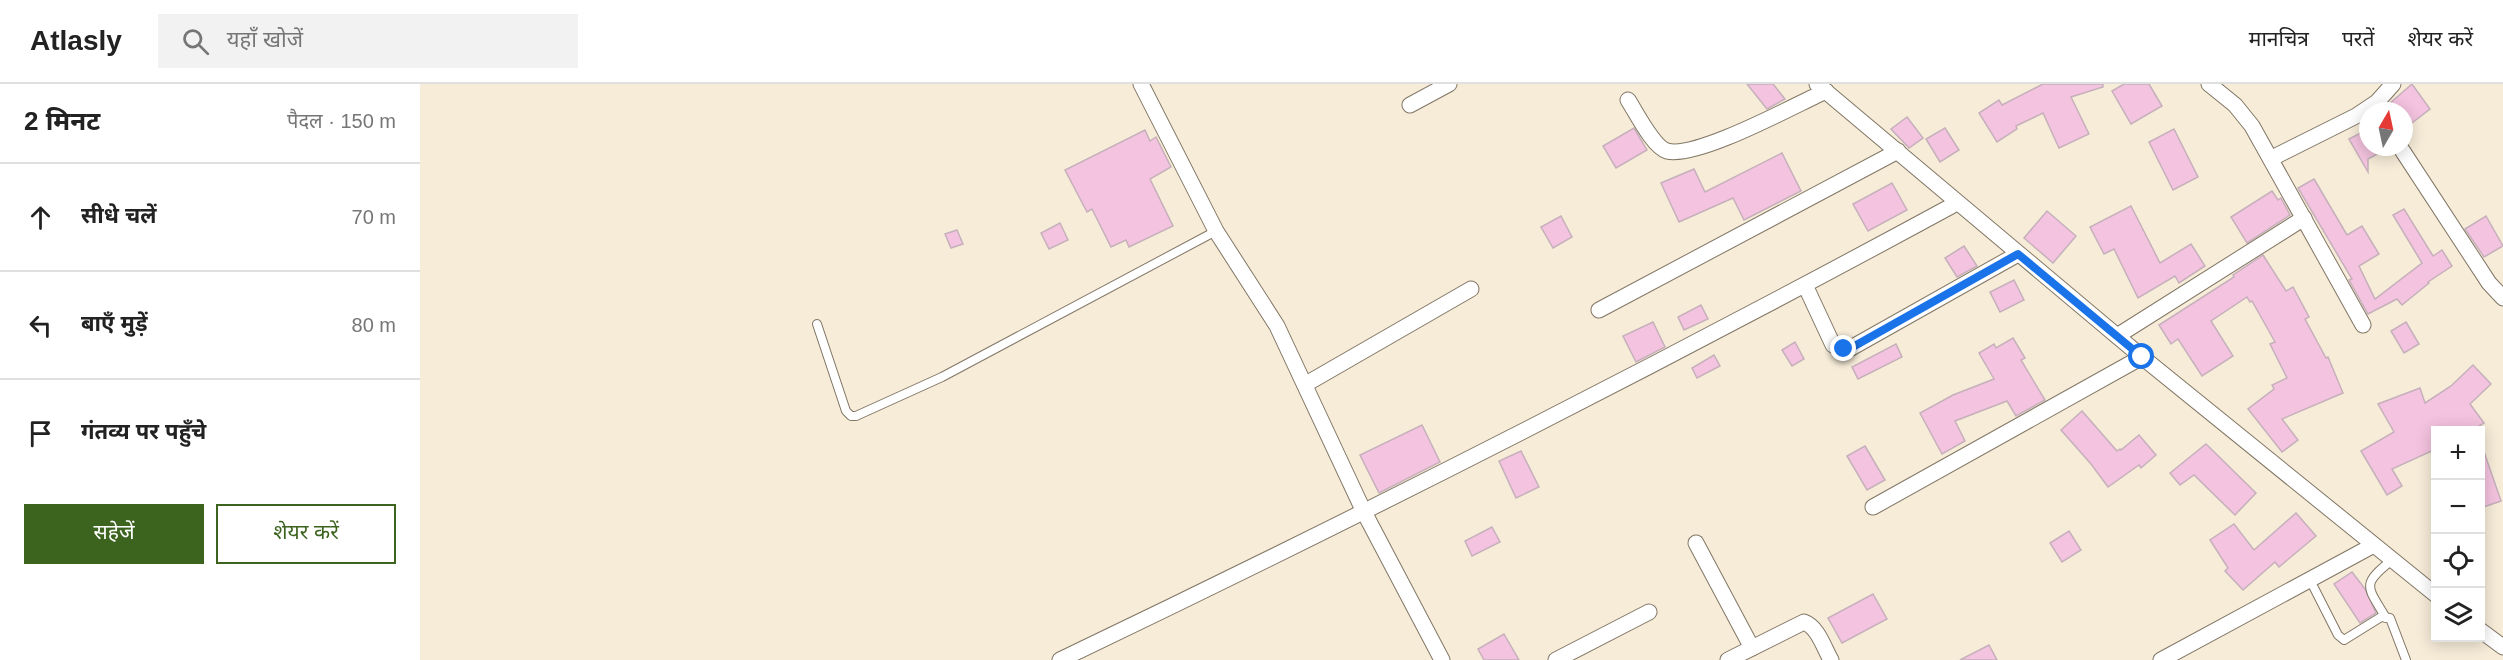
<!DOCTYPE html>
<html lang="hi">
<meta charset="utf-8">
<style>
:root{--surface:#fff;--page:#f2f2f2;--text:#222;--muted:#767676;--line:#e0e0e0;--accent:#3d641f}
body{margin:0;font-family:Helvetica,"Noto Sans Devanagari",sans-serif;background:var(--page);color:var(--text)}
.controls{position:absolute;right:18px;bottom:18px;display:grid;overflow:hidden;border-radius:0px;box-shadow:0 3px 15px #0003}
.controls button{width:54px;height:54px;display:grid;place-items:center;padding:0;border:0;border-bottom:2px solid var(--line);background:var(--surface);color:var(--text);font:30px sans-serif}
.compass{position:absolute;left:1939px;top:18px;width:54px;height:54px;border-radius:50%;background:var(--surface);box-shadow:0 3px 15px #0003;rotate:9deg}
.stop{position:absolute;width:18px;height:18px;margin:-14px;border:4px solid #1a73e8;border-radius:50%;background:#fff}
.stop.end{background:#1a73e8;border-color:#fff;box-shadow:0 2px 6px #0008}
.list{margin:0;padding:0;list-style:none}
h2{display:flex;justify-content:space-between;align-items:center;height:78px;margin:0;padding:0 24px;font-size:26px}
h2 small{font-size:20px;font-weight:400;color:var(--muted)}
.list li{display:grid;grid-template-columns:39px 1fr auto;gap:18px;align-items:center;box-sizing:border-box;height:108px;padding:0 24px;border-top:2px solid var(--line)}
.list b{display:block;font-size:22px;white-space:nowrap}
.list em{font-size:20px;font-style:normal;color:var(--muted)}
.actions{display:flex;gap:12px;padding:18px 24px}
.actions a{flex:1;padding:14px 0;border:2px solid var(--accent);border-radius:0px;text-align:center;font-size:21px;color:var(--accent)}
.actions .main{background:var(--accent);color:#fff}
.icon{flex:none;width:33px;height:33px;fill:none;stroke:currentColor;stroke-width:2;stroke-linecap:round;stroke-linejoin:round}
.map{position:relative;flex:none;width:2083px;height:576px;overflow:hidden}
header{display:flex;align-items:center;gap:36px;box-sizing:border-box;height:84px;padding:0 30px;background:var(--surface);border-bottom:2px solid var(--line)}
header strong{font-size:28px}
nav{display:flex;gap:33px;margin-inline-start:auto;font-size:21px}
.search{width:420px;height:54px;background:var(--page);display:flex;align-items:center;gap:15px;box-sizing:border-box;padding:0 21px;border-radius:0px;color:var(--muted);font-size:22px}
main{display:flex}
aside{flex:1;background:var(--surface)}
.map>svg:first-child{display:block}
.building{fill:#f4c3df;stroke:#c5b0bb;stroke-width:1.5}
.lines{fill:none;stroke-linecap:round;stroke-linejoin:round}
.lane-casing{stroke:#817665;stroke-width:10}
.street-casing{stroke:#817665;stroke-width:17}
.lane{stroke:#fff;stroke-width:8}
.street{stroke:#fff;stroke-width:15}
.route{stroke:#1a73e8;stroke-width:8}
</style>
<header>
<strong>Atlasly</strong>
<div class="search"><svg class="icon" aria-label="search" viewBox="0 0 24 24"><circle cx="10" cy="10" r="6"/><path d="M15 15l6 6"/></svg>यहाँ खोजें</div>
<nav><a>मानचित्र</a><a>परतें</a><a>शेयर करें</a></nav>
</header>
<main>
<aside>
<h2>2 मिनट<small>पैदल · 150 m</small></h2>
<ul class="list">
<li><svg class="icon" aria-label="ahead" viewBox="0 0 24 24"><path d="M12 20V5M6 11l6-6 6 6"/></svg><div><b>सीधे चलें</b></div><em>70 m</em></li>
<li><svg class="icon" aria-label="left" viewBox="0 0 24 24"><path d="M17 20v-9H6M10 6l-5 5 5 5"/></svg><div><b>बाएँ मुड़ें</b></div><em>80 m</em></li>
<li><svg class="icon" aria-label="arrive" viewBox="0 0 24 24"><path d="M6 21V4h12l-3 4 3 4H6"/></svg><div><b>गंतव्य पर पहुँचे</b></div></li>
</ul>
<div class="actions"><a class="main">सहेजें</a><a>शेयर करें</a></div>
</aside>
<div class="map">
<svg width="2083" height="576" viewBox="0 0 2083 576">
<rect width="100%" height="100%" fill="#f7ecd8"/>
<!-- building -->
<g class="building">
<polygon points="1327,0 1353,0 1365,15 1347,25"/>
<polygon points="1623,0 1683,0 1683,3 1651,13 1669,50 1639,64 1623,29 1596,42 1597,45 1577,58 1559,29 1579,16 1582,21"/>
<polygon points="1704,0 1729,0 1742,22 1711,40 1692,7"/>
<polygon points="1992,0 2010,25 1984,45 1984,27 1974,27 1969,20"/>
<polygon points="1487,33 1503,54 1489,64 1471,45"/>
<polygon points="1214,44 1227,66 1196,84 1183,62"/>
<polygon points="1525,44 1539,66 1520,78 1506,55"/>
<polygon points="1754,45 1778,93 1753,106 1729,58"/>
<polygon points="1948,45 1948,63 1970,63 1948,75 1948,88 1929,55"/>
<polygon points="725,46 730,57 736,53 751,83 730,95 753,142 709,163 706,156 691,163 672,125 667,128 645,86"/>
<polygon points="1362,69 1381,107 1324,136 1313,114 1259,138 1241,99 1274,85 1285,108"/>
<polygon points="1894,95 1927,151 1942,142 1959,170 1939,182 1955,215 2002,179 1973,131 1984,125 2013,172 2022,166 2032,182 2008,198 2009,199 1982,221 1977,215 1948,230 1929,196 1932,195 1878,104"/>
<polygon points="1472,99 1487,126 1448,147 1433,120"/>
<polygon points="1852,107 1858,116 1861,114 1870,131 1827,159 1811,133"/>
<polygon points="1711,122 1740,179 1771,160 1785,182 1759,199 1755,192 1718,214 1694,165 1684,170 1670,143"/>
<polygon points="1627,127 1656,152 1633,179 1604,154"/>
<polygon points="1141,132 1152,153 1133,164 1121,143"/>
<polygon points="2066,132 2083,162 2064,173 2045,145"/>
<polygon points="640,139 648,156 629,165 621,149"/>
<polygon points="537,146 543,160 531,164 525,150"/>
<polygon points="1544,162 1557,182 1537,193 1525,174"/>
<polygon points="1843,171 1866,207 1873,203 1889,233 1885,235 1906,274 1908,273 1923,309 1862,335 1878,356 1862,368 1828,325 1854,305 1852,301 1867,294 1850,260 1855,258 1832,217 1830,218 1827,213 1791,237 1813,272 1782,292 1758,255 1751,260 1739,241 1814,193 1813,191"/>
<polygon points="1594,196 1604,216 1580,228 1570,208"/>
<polygon points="1281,221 1288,235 1264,246 1258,233"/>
<polygon points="1233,238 1245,263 1216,278 1203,252"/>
<polygon points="1986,238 1999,260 1984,269 1971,247"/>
<polygon points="1593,254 1605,274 1601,276 1625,316 1596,332 1587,317 1535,337 1545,357 1522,370 1500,329 1533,311 1574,295 1559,269 1574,260 1576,264"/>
<polygon points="1375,258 1384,275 1372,282 1362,266"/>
<polygon points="1476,260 1482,273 1438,295 1432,283"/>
<polygon points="1294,271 1300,282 1277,294 1272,284"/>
<polygon points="2053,281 2071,300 2050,320 2064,339 2053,346 2016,346 2016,365 1972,385 1982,402 1967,411 1941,367 1974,348 1958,320 2000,304 2005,319 2031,302"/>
<polygon points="1662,327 1697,367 1700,365 1701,366 1719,351 1736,371 1721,384 1719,381 1688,403 1671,380 1641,346"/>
<polygon points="1002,341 1020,378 959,409 940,371"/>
<polygon points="1786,360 1836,409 1815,431 1774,391 1760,401 1750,389"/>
<polygon points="1445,362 1465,396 1447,406 1427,372"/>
<polygon points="2062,362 2081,417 2061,424 2061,363"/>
<polygon points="1101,367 1119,403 1096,414 1079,377"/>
<polygon points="1876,429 1896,452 1859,483 1855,478 1823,506 1805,487 1808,484 1790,456 1814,440 1834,466"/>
<polygon points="1072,443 1080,458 1052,472 1045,457"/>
<polygon points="1649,447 1661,466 1642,478 1630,459"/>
<polygon points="1932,488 1945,505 1956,529 1940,539 1914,500"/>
<polygon points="1453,510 1467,535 1422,559 1408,534"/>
<polygon points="1084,550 1099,576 1064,576 1058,565"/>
<polygon points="1569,561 1577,576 1540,576"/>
</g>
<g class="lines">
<!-- lane casing -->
<g class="lane-casing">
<g id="lane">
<polyline points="397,240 426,327 431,332 436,332 522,293 796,147"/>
<polyline points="1890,496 1918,551 1924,556 1961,533 1970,534 1986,576"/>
<path d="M1966 534C1948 503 1940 501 1971 477"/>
</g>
</g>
<!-- street casing -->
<g class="street-casing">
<g id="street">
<polyline points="721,0 796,147 857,242 944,428 1022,576"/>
<polyline points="1397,0 1722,273 2016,511"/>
<polyline points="1789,0 1815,21 1832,42 1943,241"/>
<path d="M1208 16C1216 28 1233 63 1247 67 1277 75 1375 21 1406 7"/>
<polyline points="990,21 1029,0"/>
<polyline points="1980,63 2069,199 2083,214"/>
<polyline points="1852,74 1936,32 1957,18 1973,0"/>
<polyline points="1385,201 1413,261 1424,265 1431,264 1598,170"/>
<polyline points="1179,226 1478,67"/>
<polyline points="1697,252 1884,134"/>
<polyline points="886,300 1051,205"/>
<polyline points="1453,423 1722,273"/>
<polyline points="1276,459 1332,564"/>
<polyline points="2060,546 2083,563"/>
<path d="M640 576C943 431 1242 279 1537 119"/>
<polyline points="1136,576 1229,528"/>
<path d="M1308 576 1384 538C1398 543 1404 564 1411 576"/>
<polyline points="1741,576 1952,462"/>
</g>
</g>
<!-- lane -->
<use href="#lane" class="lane"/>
<!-- street -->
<use href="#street" class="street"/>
</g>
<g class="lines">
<!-- route -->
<polyline class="route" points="1424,265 1431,264 1598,170 1722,273"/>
</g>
</svg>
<div class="controls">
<button>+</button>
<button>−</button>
<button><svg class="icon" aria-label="locate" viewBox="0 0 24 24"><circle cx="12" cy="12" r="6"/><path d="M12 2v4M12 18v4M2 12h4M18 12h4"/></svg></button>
<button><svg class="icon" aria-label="layers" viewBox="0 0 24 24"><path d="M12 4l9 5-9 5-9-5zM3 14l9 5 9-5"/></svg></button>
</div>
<svg class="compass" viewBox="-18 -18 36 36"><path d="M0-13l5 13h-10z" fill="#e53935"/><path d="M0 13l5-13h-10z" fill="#767676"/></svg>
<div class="stop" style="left:1722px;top:273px"></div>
<div class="stop end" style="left:1424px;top:265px"></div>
</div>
</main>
